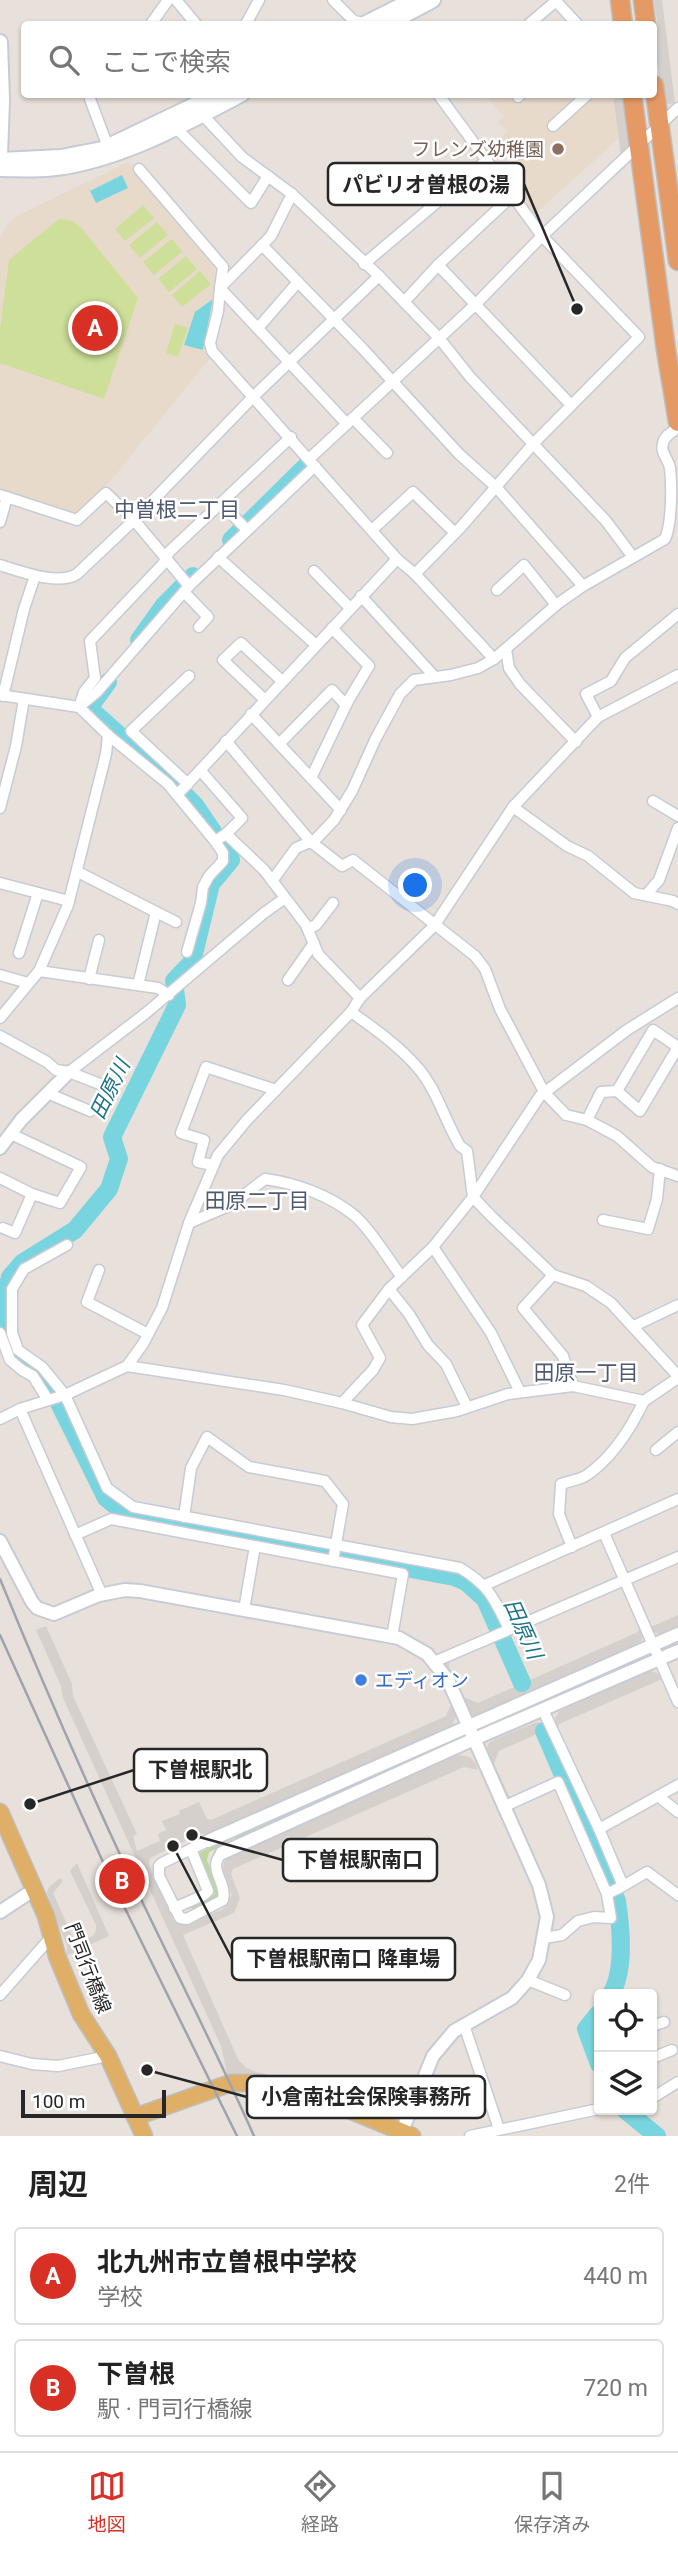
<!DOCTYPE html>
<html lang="ja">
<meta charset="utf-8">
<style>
:root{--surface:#fff;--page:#f2f2f2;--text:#222;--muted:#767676;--line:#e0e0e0;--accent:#d93025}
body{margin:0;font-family:Roboto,"Noto Sans JP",sans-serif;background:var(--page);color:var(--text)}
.controls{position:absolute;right:21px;bottom:21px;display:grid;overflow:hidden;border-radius:7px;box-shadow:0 2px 5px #0004}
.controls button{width:63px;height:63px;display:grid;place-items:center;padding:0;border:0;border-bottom:2px solid var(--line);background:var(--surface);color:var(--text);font:35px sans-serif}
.scale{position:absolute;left:21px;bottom:18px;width:145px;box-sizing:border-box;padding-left:7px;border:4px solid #272727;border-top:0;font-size:19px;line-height:24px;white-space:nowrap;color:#272727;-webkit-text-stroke:5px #fff;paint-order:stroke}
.you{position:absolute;left:416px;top:886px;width:24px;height:24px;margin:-18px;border:5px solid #fff;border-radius:50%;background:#1a73e8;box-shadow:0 0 0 10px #1a73e833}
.badge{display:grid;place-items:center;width:46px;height:46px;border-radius:50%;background:var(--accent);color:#fff;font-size:23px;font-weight:700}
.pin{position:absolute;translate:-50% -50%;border:4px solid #fff;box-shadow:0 2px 7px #0006}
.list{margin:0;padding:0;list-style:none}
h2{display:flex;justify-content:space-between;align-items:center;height:91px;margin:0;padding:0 28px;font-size:30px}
h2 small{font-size:23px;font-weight:400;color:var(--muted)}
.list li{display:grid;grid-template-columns:46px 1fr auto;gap:21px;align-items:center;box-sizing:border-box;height:98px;margin:0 14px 14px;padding:0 14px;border:2px solid var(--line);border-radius:7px}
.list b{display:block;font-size:26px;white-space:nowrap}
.list p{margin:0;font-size:23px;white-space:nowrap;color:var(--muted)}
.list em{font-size:23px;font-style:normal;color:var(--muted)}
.icon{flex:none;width:38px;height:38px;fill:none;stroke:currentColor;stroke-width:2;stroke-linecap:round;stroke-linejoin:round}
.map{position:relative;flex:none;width:678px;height:2136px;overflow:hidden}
.search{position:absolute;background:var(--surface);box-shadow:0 2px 5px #0004;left:21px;right:21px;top:21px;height:77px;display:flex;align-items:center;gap:18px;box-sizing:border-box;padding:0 24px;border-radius:7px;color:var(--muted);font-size:26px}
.sheet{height:315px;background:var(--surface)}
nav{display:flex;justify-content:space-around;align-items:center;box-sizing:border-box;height:98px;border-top:2px solid var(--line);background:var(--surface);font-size:19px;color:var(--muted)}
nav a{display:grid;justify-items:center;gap:4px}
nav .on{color:var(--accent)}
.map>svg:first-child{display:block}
.education{fill:#e8dacb}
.green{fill:#bbd99c}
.pitch{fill:#cddf99}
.plaza{fill:#d5d0cc}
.water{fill:#78d5df}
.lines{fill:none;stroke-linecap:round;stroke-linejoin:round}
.river{stroke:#78d5df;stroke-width:18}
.minor-casing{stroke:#c6cbd4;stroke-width:13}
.tertiary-casing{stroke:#c6cbd4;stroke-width:16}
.secondary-casing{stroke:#c6cbd4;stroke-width:18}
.primary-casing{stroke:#bebebe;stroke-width:19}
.trunk-casing{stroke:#bebebe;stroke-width:21}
.minor{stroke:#fff;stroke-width:10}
.tertiary{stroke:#fff;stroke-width:12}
.secondary{stroke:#fff;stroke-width:14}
.primary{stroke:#dfaf68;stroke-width:16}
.trunk{stroke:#e59a65;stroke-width:18}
.rail{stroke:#9ea3af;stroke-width:2.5}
.education-dot{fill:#8d6e63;stroke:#fff;stroke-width:2.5}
.shop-dot{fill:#3f7fe0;stroke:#fff;stroke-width:2.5}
.labels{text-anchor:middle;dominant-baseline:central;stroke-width:5;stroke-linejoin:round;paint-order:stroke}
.education-label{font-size:19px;fill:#785e54;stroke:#fff;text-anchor:end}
.shop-label{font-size:19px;fill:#366cbe;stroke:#fff;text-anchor:start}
.street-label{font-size:19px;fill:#272727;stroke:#fff}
.neighbourhood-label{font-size:21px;fill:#4d5a72;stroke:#fff}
.water-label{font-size:21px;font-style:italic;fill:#1c7486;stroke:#fff}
.leader{fill:none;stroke:#272727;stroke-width:2.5}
.callout-dot{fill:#272727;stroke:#fff;stroke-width:2.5}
.callout{fill:#fff;stroke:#272727;stroke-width:2.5}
.callout-label{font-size:21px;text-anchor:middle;font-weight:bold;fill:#272727}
</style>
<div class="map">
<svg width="678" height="2136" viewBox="0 0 678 2136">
<rect width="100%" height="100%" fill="#e8e0da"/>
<!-- education -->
<g class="education">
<polygon points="489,95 513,95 520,102 528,95 539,95 543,98 547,95 566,95 579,108 593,95 613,95 618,139 534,215 501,172 516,159 500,138 507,131 498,122 504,117 486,96"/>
<polygon points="128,162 215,269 213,299 195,312 184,344 203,350 210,358 104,489 77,518 0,491 0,238 6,226 15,217"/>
</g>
<!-- green -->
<g class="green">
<polygon points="645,1655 648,1660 545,1706 522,1711 493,1723"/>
<polygon points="447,1748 237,1838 235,1837 399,1764"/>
<polygon points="225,1840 227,1844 209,1852 207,1860 219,1891 217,1897 195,1909 189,1908 188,1907 215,1894 199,1853"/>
</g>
<!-- pitch -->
<g class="pitch">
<polygon points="143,205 154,218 125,241 115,229"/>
<polygon points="59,219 73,221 83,230 138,298 104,399 0,363 0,329 9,260"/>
<polygon points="157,222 168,235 140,258 129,245"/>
<polygon points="172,239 182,252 154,275 143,262"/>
<polygon points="186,256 197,269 169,292 158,279"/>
<polygon points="200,271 211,284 182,307 172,295"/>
<polygon points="175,324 188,328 178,357 166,353"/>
</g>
<!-- plaza -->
<g class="plaza">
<polygon points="654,0 662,0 675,103 668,104 662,99 654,38 657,20"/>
<polygon points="613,95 625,95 631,143 621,157"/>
<polygon points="678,1615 678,1628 663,1635 653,1632 648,1624 653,1626"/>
<polygon points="46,1626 72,1684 73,1696 137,1834 133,1836 137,1851 160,1841 158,1834 166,1830 162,1821 180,1814 179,1811 199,1802 207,1819 211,1820 446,1716 452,1702 456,1717 451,1727 213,1833 200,1834 150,1858 149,1864 173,1920 178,1924 184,1924 222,1910 229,1903 232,1894 223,1869 224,1862 230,1856 458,1755 470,1757 476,1764 478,1770 464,1767 233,1869 231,1874 240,1898 234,1913 183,1935 238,2059 246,2068 259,2073 228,2077 221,2046 63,1698 61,1686 36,1630"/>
<polygon points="640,1627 643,1637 639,1645 476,1716 468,1713 445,1667 446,1663 449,1661 449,1667 464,1697 478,1703 638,1632"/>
<polygon points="650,1671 660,1674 665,1681 660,1680 559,1724 557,1729 555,1718 560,1711"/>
<polygon points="537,1722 543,1724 548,1729 499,1751 494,1764 509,1796 513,1798 508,1798 486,1753 488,1744 495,1739"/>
<polygon points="77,1863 109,1936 66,1956 67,1947 47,1893 48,1888 60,1878 63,1881 53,1893 73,1938 82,1941 94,1935 96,1930 96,1925 70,1871"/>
</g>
<!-- water -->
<g class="water">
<polygon points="122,175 128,188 96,203 90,191"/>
<polygon points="213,299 203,350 184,345 195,312"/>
</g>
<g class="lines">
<!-- river -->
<g class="river">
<polyline points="231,540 307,465"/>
<polyline points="139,640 164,605 193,576"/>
<polyline points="108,682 89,708 175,785 195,805 220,842 229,851 231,860 211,884 192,962 174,981 177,1005 112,1137 119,1159 109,1189 75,1230 22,1263 10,1277 5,1297 6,1332 15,1360 37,1375 54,1393 106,1498 122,1511 144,1519 454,1577 466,1582 485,1599 522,1683"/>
<path d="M544 1731 617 1901C621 1927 625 1971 611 1994"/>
<polyline points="599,2013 586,2029 599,2064"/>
<polyline points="625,2110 657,2136"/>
</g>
<!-- minor casing -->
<g class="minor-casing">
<g id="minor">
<polyline points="176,0 196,24"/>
<polyline points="333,0 354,21 368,24"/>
<polyline points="555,0 577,24"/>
<polyline points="151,24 168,0"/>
<polyline points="246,24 259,0"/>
<polyline points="529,24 556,1"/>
<polyline points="91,94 90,99 108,147"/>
<polyline points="518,97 521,94"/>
<polyline points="200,112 242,157 292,194 379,276 439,338 470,377 606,521 633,557"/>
<polyline points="553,126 588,94"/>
<polyline points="177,129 251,203 268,176"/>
<polyline points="139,169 223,267 220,288 347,424"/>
<polyline points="292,194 271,236 220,288 218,311 210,343 212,351 397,559 415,574 494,659"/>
<polyline points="262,245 363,349 459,454 496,487 583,586"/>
<polyline points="364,264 487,160"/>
<polyline points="438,265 512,196"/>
<polyline points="404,302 438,265 571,405"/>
<polyline points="258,328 298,282"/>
<polyline points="353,418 387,453"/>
<polyline points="309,459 476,304 542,236 678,108"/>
<polyline points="0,495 77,520 106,493 134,520 189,586"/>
<polyline points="222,504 247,530"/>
<polyline points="0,522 7,497"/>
<polyline points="372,530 413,492 455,533"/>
<polyline points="218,557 316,645"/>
<path d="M0 565C19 571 59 586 77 574L134 520 254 396 379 276"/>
<polyline points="314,571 350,608"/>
<polyline points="415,574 461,527 534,443 639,337 542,236 438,94"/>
<polyline points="497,590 524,565 556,605"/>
<polyline points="184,592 208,617 199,627"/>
<polyline points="361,596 434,676"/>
<polyline points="506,649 509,668 520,684 576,742"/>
<polyline points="0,695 79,707 108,735 168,784 215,841 226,834 264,870 306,925 318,954 360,998"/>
<polyline points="3,696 24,609 35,576"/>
<polyline points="265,700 223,660 241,643 282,681"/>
<polyline points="79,707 84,692 95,678 90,641 163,564 169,552 291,437"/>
<polyline points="79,707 97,692 189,586 315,466"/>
<polyline points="251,714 341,810"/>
<polyline points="598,717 586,694 611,681 625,658 678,614"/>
<polyline points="226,741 311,842 342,866 353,860 475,956 485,969 500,1009 544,1092 566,1115 587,1120 617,1136 652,1167 678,1176"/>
<polyline points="279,744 332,690 346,705"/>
<polyline points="200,770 242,818 226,834"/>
<polyline points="311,778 348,701 369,666 332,628"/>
<polyline points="188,784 131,731 189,676"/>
<polyline points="178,794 397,559"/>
<polyline points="653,801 678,816"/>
<polyline points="513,807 567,846 588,856 634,893 673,901 678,904"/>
<polyline points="0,808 16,746 24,699"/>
<polyline points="78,872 156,912 138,985"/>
<path d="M272 881 296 848 315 840 334 820 352 791 376 738 400 694 414 680 451 675 478 668 494 659 556 605 583 586 665 539C672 524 672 485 670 468 668 458 660 453 663 443 665 435 672 432 678 428"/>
<polyline points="0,883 69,901"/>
<polyline points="646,895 659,880 678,828"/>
<polyline points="156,912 176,922"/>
<polyline points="308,929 316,925 333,903"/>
<polyline points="187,952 201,903 203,887 209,876 223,861 223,853 215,841"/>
<polyline points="19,953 38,893"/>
<polyline points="39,971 158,988 169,995"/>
<polyline points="0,975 28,983"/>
<polyline points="89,979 99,940"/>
<polyline points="288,980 314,943"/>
<path d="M351 1012C375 1029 399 1046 418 1068 437 1090 445 1121 460 1146L467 1151 473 1197 491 1216 553 1275 586 1286 611 1303 678 1376"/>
<polyline points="0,1018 39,971 68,905 106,754 108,735"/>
<polyline points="0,1036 47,1062 56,1070 69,1072 110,1088"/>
<polyline points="69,1072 146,1013 264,913 285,898"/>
<polyline points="47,1093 90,1111"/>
<polyline points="587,1120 601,1092 617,1091 653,1030 678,1047 640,1111 617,1091"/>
<polyline points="11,1134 81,1167 60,1203 32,1194"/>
<polyline points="213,1165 198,1162 204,1140 181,1133 206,1067 276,1090"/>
<polyline points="0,1178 32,1194 15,1233 3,1228"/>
<polyline points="603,1220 648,1229 657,1199 660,1169"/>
<path d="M189 1223 231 1205 265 1179C296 1183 331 1196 355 1216 373 1232 387 1258 402 1277"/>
<path d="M67 1245 24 1269 12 1289V1333L18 1350 42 1367 65 1395 107 1488 133 1507 460 1568C490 1586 494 1599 509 1629"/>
<polyline points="433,1247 491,1333 520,1392"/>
<polyline points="99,1270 87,1302 148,1334"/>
<polyline points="553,1275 523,1308 563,1356 573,1386"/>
<polyline points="634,1326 678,1305"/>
<polyline points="0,1333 10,1360 22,1370 33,1376 48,1400"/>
<polyline points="127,1366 284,1390 342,1403 391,1417 412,1419 457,1411 508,1394 573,1386 644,1401 678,1378"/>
<polyline points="342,1403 373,1370 380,1358 362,1325 389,1289"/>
<polyline points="467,1407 446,1364 428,1345 409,1314 389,1289 433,1247 473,1197 540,1096 627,1030 678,998"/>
<polyline points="20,1409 102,1595"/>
<polyline points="0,1419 20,1409 65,1395 127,1366 143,1344 162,1308 189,1223 218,1155 247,1120 351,1012 360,998 434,926 513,807 598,717 678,675"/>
<polyline points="656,1450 678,1432"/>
<polyline points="184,1517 191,1468 207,1437 249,1467 325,1481 343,1504 333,1561"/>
<polyline points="604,1533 678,1702"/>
<polyline points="75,1535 111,1519 403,1574 392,1637"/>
<path d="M572 1547 559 1514 561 1484C569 1481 580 1480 587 1475 613 1457 631 1428 644 1401"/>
<polyline points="485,1585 678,1499"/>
<polyline points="244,1610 255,1546"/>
<polyline points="434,1662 678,1557"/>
<polyline points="543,1710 599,1829 678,1785"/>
<polyline points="658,1796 678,1812"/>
<polyline points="503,1807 558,1782 607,1894 623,1886 599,1829"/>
<path d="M208 1841 162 1863 159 1866V1876L180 1918 187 1919 223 1900C228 1882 206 1869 222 1853"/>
<polyline points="623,1886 647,1872 678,1895"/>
<polyline points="174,1908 204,1895 208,1891 191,1849"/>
<polyline points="544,1938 562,1935 578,1921 594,1917 611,1918 607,1894"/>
<polyline points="528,1980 565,1995"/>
<polyline points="0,1995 52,1936"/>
<polyline points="464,2025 499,2129"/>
<polyline points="652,2026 664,2022"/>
<polyline points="0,2056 32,2064 58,2066 108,2056"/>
<polyline points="652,2058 672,2050"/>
<polyline points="652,2098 678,2082"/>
<polyline points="470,2136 599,2109"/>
</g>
</g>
<!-- tertiary casing -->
<g class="tertiary-casing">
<g id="tertiary">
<polyline points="0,1148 21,1120 69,1072"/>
<polyline points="0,1541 32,1602 37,1608 54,1614 99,1595 125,1590 140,1591 399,1638 427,1654 448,1680 539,1885 547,1917 539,1960 528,1980 512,1998 454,2031 433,2056 402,2131"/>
<polyline points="208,1841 678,1634"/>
<polyline points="222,1853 472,1740 678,1651"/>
<polyline points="0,1912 35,1889"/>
</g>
</g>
<!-- secondary casing -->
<g class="secondary-casing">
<g id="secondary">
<polyline points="364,24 412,0"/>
<polyline points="388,24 433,0"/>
<polyline points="0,42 2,100 0,156"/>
<polyline points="0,160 61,157 102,149 217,94"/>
<path d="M0 169C21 169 44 171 64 167 128 156 185 124 242 94"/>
</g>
</g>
<!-- primary casing -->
<g class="primary-casing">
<g id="primary">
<polyline points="0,1812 46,1916 57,1956 81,2014 108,2056 144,2136"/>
<polyline points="135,2117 231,2083 261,2083 318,2097 412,2136"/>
</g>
</g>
<!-- trunk casing -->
<g class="trunk-casing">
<g id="trunk">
<polyline points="620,0 623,24"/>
<polyline points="643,0 646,24"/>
<polyline points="654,85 678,261"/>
<polyline points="632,94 666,350 678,422"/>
</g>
</g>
<!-- minor -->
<use href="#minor" class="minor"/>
<!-- tertiary -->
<use href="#tertiary" class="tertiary"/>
<!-- secondary -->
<use href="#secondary" class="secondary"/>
<!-- primary -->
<use href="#primary" class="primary"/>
<!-- trunk -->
<use href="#trunk" class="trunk"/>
<!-- rail -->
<g class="rail">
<path d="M0 1579C41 1679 84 1778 130 1876 171 1963 215 2048 254 2136"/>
<polyline points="0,1635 113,1884 237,2136"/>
</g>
</g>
<!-- markers -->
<circle class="education-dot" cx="558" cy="149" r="7"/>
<circle class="shop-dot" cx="361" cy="1680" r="7"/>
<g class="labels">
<!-- education labels -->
<g class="education-label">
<text x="544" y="149">フレンズ幼稚園</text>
</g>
<!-- shop labels -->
<g class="shop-label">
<text x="375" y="1680">エディオン</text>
</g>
<!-- street labels -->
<g class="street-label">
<text transform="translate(88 1968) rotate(69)">門司行橋線</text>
</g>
<!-- neighbourhood labels -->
<g class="neighbourhood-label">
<text x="177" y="510">中曽根二丁目</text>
<text x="257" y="1201">田原二丁目</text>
<text x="586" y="1373">田原一丁目</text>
</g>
<!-- water labels -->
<g class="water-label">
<text transform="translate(110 1089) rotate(-64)">田原川</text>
<text transform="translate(523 1629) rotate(66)">田原川</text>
</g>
</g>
<!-- callouts -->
<path class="leader" d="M577 309L524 184M30 1804L134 1770M192 1835L283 1860M173 1846L232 1959M147 2070L247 2097"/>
<g class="callout-dot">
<circle cx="577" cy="309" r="7"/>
<circle cx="30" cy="1804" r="7"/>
<circle cx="192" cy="1835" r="7"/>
<circle cx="173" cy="1846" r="7"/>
<circle cx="147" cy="2070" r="7"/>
</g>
<g class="callout">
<rect x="328" y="163" width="196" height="42" rx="7"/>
<rect x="134" y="1749" width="133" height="42" rx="7"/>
<rect x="283" y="1839" width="154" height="42" rx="7"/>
<rect x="232" y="1938" width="223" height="42" rx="7"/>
<rect x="247" y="2076" width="238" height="42" rx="7"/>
</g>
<g class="callout-label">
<text x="426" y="192">パビリオ曽根の湯</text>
<text x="200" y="1777">下曽根駅北</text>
<text x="360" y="1867">下曽根駅南口</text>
<text x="343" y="1966">下曽根駅南口 降車場</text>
<text x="366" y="2104">小倉南社会保険事務所</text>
</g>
</svg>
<div class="controls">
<button><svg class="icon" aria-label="locate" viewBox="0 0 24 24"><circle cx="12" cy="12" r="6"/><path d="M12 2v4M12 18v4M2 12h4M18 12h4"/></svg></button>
<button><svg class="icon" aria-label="layers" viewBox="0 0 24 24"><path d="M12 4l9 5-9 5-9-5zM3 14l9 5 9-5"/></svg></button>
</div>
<div class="scale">100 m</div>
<div class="you"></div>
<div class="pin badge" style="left:95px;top:328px">A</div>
<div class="pin badge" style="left:122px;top:1881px">B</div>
<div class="search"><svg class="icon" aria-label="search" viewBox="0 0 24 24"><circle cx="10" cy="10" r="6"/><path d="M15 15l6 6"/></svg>ここで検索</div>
</div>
<section class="sheet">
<h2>周辺<small>2件</small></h2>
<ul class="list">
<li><span class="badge">A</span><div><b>北九州市立曽根中学校</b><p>学校</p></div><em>440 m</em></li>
<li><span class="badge">B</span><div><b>下曽根</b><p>駅 · 門司行橋線</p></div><em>720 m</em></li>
</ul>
</section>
<nav>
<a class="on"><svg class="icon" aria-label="map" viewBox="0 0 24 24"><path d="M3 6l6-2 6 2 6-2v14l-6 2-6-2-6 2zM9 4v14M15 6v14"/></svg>地図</a>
<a><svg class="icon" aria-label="directions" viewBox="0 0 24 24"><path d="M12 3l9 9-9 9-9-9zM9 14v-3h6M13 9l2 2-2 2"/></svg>経路</a>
<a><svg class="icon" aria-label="saved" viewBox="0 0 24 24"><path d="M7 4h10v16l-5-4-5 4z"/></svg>保存済み</a>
</nav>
